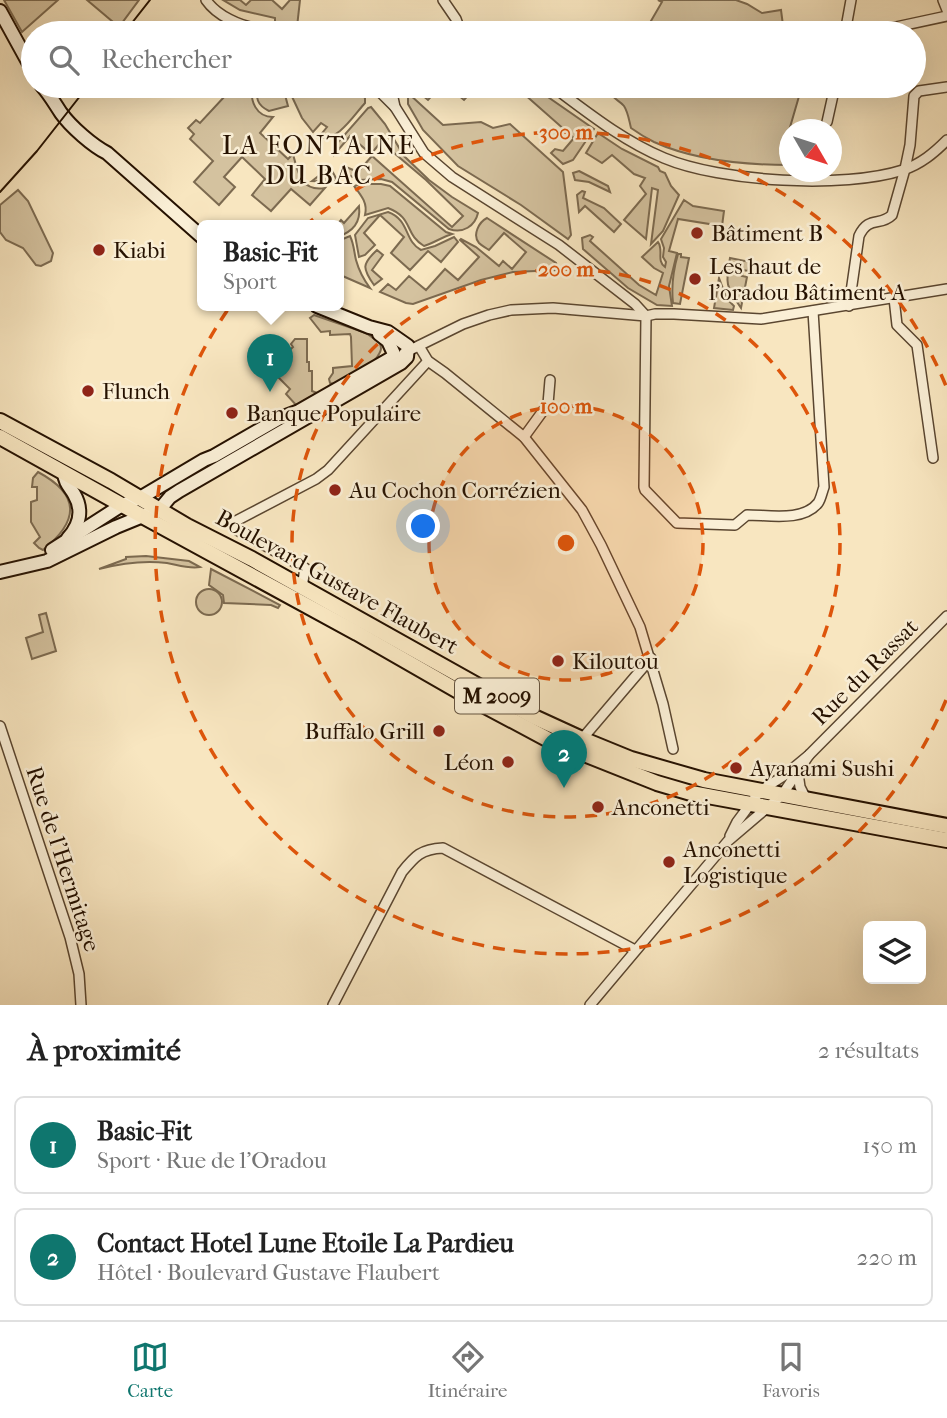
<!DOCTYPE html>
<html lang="fr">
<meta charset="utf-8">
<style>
:root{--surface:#fff;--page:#f2f2f2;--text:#222;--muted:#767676;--line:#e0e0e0;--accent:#0f766e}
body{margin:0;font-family:"IM FELL French Canon",serif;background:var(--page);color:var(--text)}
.controls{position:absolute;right:21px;bottom:21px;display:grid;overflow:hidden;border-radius:10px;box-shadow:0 7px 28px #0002}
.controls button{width:63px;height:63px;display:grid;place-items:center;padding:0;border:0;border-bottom:2px solid var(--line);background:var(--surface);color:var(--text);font:35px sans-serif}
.compass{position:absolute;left:779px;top:119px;width:63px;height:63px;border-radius:50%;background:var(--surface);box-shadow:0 7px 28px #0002;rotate:129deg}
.you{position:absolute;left:424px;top:527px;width:24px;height:24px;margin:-18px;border:5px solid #fff;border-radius:50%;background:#1a73e8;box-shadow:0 0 0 10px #1a73e833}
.badge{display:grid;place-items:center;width:46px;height:46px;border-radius:50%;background:var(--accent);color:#fff;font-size:23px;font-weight:700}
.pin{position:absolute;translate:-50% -58px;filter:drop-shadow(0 2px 4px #0008)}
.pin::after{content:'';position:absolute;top:37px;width:24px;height:21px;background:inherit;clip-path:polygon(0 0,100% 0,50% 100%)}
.popup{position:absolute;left:197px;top:220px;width:147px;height:91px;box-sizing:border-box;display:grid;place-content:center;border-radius:10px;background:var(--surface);filter:drop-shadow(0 2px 5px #0005);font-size:23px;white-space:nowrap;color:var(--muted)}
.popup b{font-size:26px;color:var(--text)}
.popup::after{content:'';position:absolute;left:50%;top:100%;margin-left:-14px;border:14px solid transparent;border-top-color:var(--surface)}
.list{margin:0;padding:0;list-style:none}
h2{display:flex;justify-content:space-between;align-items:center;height:91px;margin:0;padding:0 28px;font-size:30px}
h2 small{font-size:23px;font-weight:400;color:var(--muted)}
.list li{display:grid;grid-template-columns:46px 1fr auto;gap:21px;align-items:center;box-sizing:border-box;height:98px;margin:0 14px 14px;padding:0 14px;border:2px solid var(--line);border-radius:10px}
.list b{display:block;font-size:26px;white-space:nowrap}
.list p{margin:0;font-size:23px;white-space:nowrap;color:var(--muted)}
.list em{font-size:23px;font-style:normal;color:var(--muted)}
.icon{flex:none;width:38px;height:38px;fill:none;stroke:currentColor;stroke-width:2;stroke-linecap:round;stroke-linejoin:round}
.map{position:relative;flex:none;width:947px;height:1005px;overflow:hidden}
.search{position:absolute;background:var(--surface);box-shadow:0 7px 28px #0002;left:21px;right:21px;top:21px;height:77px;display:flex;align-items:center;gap:18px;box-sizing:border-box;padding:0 24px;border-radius:38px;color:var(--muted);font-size:26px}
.sheet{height:315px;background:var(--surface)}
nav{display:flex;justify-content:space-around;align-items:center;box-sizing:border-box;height:98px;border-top:2px solid var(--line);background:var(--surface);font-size:19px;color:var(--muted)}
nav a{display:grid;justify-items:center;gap:4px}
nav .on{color:var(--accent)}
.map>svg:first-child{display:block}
.green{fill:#d4c29f;stroke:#7c6a50;stroke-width:2}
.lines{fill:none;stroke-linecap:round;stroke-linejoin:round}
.street-casing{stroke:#5a4630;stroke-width:12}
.secondary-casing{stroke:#251100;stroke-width:16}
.primary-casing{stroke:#251100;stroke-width:18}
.street{stroke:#faefd6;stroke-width:9}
.secondary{stroke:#faefd6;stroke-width:12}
.primary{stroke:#f8e6c0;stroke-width:14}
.tram{stroke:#251100;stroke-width:2}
.ring{fill:none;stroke:#de550b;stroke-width:3.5;stroke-dasharray:12 9}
.poi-dot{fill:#8f2418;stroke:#faefd6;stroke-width:2.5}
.labels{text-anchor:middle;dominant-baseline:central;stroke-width:5;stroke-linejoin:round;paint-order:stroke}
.shield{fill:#faefd6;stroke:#655440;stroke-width:2}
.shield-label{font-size:21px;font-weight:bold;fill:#251100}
.poi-label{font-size:23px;fill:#251100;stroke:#faefd6;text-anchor:start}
.street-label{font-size:23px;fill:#251100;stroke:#faefd6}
.quarter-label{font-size:26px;letter-spacing:2px;fill:#251100;stroke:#faefd6}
.centre{fill:#de550b;stroke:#faefd6;stroke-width:3.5}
.ring-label{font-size:21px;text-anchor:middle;font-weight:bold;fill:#de550b;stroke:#faefd6;stroke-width:5;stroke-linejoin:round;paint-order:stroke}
</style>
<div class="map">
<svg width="947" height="1005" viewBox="0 0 947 1005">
<rect width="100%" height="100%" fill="#f8e6c0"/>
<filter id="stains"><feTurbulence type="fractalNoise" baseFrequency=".00286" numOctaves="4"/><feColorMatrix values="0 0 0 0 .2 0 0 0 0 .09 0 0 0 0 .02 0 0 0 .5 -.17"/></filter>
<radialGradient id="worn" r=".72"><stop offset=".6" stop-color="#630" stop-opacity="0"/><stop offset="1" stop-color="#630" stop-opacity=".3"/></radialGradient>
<!-- green -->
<g class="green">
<polygon points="4,0 58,0 22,32"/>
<polygon points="87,0 139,0 119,27"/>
<polygon points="223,0 240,0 246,5 251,0 272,0 282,9 290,0 300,0 297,27 275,22 275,18 240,10"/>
<polygon points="658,0 736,0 747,4 762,13 781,10 784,33 644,33 662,2"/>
<path d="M214 86H252C250 101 256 117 273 117L260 133 288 159 293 154C298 173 301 192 325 188L310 205 291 189 271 211 252 195 265 179 242 157 224 177 235 187 219 205 194 182 213 161 190 139 194 134 188 128 196 120 200 123 225 96Z"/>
<path d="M259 86H279L285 95 288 106 269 111C257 105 255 98 259 86Z"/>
<path d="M287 86H352L365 98V103C354 115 337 143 319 137L327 127 321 123 313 132 302 118Z"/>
<polygon points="411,86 441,86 428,100"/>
<polygon points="447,86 477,86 464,100"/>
<polygon points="515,86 532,86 594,129 573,160 563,164 551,153 555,149 563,151 574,138"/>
<path d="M615 86H802L786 141H789V165C745 165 696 161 654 142 646 138 638 133 631 128 629 120 628 112 624 106 620 101 615 100 611 94Z"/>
<polygon points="408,93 443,125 481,122 493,128 510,124 563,172 571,235 568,239 521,205 458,166 423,130 408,104"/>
<path d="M371 107 385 124 404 156 429 180 452 197 478 213C475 226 463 234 449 229L392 182 381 179 359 180 342 172 346 167 358 172 372 156 452 227 463 216 426 180 381 142 371 154 350 136 334 155 333 148 368 108Z"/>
<polygon points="598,133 622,149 658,167 660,171 665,173 671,186 679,195 663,231 651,244 658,190 652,188 646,239 624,220 646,194 640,186 645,178 634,174 612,155 602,163 586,153"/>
<polygon points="330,167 338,182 312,181"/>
<polygon points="579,171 608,186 610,192 589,182 575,180 573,173"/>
<path d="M361 184H381L390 186 446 232 452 234C442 237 434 243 424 246 404 234 414 218 388 208L365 215C368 203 361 195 354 186Z"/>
<polygon points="18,190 28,201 53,253 51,261 41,266 36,265 23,248 6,240 0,232 0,205"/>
<polygon points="582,191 585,192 583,198 604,208 621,224 614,232 585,206 579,212 577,195"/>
<path d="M684 200 693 206 724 211 722 226 678 219 669 251 677 253 669 286 672 306 657 305 628 288 583 249 582 238 590 235 593 237 590 241 639 285 656 295 663 273 654 268 642 257 658 242C664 250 656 261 665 267L666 262 663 257 664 248 661 239Z"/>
<path d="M359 206C361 223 353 231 338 237V226H336L341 220 344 223Z"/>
<path d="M388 212C410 220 404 241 421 250L435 246 454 237 458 242 441 262 428 251 410 270 391 253 404 237 380 215 364 233 375 245 365 255 359 257 355 235 368 218Z"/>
<path d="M487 218 556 263 558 270 513 272 481 280 413 304 406 303 380 292 388 284 396 290 409 276 426 290 445 269 458 280 479 257 460 240 461 239 476 247 499 266 503 261 512 269 526 252 504 233 489 250C485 247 482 246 479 243 472 235 479 222 487 218Z"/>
<path d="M350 236C354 244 354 252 356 260 359 271 364 280 370 288L338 274V241Z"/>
<path d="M377 250 383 255 372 270 382 279 374 285C362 268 362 264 377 250Z"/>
<path d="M678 254H681V257L689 258 680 304 673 303C671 285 673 271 678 254Z"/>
<path d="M730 258 750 262 748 271 743 270 742 276 747 277 741 308C726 286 725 284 730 258Z"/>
<polygon points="719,278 727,299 734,306 733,310 714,308"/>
<path d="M314 315 366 333 380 343C381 348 382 349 379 354 374 366 346 378 334 384L330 383 329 379 333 373V368L352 366 351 337 350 334 330 335V331L321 332 310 318Z"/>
<polygon points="295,339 307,339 307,362 309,362 309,371 312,371 312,391 317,393 296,405 286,394 290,389 278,377 285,370 276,362 293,347 291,344"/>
<path d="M38 472C81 495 79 521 43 550L39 548 34 543 40 537 31 522V502L37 500V487H32L33 478Z"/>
<path d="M146 556 189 561 200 567C189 569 178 565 167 563 143 560 122 563 99 569L126 559V557Z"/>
<polygon points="211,569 280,605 278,608 271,605 224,603 223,595 209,585"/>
<circle cx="209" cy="602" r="13"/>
<polygon points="46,613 56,651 32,659 26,638 43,632 39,615"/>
</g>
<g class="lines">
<!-- street casing -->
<g class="street-casing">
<g id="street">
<path d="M206 0C217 16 240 26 259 29 272 30 285 29 298 33"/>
<polyline points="443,0 456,19 461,33"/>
<polyline points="943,0 947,10"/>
<polyline points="845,33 851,0"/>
<polyline points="868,33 947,16"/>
<polyline points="374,86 395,107"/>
<polyline points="397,86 392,93 395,107 424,153 452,177 559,245 635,304 646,316"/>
<path d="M552 86C587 112 623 141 664 158 721 182 844 189 903 170 921 164 934 153 947 140"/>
<polyline points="827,122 835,86"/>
<polyline points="894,298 897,325 917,345 933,458"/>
<path d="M849 306 859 236C869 215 880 227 892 215L905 169 910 145 914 96 919 91 947 87"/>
<path d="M646 316 644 487 645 490 677 523 735 525 747 515C769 515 803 522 818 503 821 499 822 492 824 487L813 311"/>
<polyline points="419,346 428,361 445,373 524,437 582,510 601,545 640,627 663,704 673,749"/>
<polyline points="404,353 463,324 489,315 511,310 553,308 646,316 655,314 674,314 761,319 947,289"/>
<polyline points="524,437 548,404 550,380"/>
<polyline points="302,588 305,568 237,530 234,522 316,479 328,470 428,361"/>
<polyline points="0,726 70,937 79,974 81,1005"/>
<polyline points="582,739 651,658"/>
<polyline points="798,773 800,787 807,801"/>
<polyline points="730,836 737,822 760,791 785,775 809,755 947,616"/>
<path d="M333 1005 402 872C415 856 421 849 443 848L635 950"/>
<polyline points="590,1005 728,841 782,795 809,755"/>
</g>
</g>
<!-- secondary casing -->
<g class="secondary-casing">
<g id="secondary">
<polyline points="0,11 33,71"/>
<path d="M42 86C50 95 55 104 61 113 71 127 93 146 107 153L202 237"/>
<path d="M64 473C65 483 69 486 74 494 83 509 80 525 68 538"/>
<polyline points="52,550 122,505 140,498 204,460 214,456 278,419 299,411 395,356 388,341 379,334"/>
<polyline points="0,572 47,561 116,527 160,509 170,497 179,491 401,363 407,357 408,346 388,332 369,327 317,306"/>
</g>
</g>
<!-- primary casing -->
<g class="primary-casing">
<g id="primary">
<polyline points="0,421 111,481 187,526 252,559 534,717 582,739 631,759 704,780 947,826"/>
<polyline points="0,437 122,505 357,633 472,699 549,740 657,783 691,793 947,840"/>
</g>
</g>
<!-- street -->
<use href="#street" class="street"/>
<!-- secondary -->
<use href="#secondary" class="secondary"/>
<!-- primary -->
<use href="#primary" class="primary"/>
<!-- tram -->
<g class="tram">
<polyline points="124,33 150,0"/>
<polyline points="0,192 37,151 88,86"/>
</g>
</g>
<!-- distance rings -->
<circle cx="566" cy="543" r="137" fill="#de550b" fill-opacity=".12"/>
<g class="ring">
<circle cx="566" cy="543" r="137"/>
<circle cx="566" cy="543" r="274"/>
<path d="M946 700A411 411 0 1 1 946 386"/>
</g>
<!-- markers -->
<g class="poi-dot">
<circle cx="697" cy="233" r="7"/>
<circle cx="99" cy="250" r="7"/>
<circle cx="695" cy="279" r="7"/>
<circle cx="88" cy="391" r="7"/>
<circle cx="232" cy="413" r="7"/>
<circle cx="335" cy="490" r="7"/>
<circle cx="558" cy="661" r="7"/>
<circle cx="439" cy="731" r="7"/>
<circle cx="508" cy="762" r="7"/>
<circle cx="736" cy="768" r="7"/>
<circle cx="598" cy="807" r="7"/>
<circle cx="669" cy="862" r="7"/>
</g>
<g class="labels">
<!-- shield labels -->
<rect class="shield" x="455" y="678.5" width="84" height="35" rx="5"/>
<g class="shield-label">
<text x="497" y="696">M 2009</text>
</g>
<!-- poi labels -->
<g class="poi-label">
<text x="711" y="233">Bâtiment B</text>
<text x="113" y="250">Kiabi</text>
<text x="709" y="266">Les haut de<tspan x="709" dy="26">l'oradou Bâtiment A</tspan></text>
<text x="102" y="391">Flunch</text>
<text x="246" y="413">Banque Populaire</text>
<text x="349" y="490">Au Cochon Corrézien</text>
<text x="572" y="661">Kiloutou</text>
<text x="425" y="731" text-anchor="end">Buffalo Grill</text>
<text x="494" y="762" text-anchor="end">Léon</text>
<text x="750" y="768">Ayanami Sushi</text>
<text x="612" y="807">Anconetti</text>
<text x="683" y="849">Anconetti<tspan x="683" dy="26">Logistique</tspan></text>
</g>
<!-- street labels -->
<g class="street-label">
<text transform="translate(337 582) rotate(29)">Boulevard Gustave Flaubert</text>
<text transform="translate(865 672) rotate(-45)">Rue du Rassat</text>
<text transform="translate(63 859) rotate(72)">Rue de l'Hermitage</text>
</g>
<!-- quarter labels -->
<g class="quarter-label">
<text x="319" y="145">LA FONTAINE<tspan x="319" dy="30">DU BAC</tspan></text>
</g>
</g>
<circle cx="566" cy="543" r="10" class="centre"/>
<g class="ring-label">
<text x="566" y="139">300 m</text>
<text x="566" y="276">200 m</text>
<text x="566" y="413">100 m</text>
</g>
<rect width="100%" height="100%" filter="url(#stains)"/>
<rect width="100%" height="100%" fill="url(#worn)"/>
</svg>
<div class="controls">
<button><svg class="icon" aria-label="layers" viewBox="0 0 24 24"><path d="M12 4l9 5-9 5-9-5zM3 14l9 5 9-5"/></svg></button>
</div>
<svg class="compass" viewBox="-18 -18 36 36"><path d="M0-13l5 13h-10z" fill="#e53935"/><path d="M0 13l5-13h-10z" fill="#767676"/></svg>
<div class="you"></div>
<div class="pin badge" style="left:270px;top:392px">1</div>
<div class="popup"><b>Basic-Fit</b>Sport</div>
<div class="pin badge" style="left:564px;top:788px">2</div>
<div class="search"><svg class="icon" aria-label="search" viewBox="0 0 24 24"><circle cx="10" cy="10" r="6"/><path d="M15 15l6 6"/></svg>Rechercher</div>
</div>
<section class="sheet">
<h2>À proximité<small>2 résultats</small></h2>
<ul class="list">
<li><span class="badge">1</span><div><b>Basic-Fit</b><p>Sport · Rue de l'Oradou</p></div><em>150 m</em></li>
<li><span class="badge">2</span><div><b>Contact Hotel Lune Etoile La Pardieu</b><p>Hôtel · Boulevard Gustave Flaubert</p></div><em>220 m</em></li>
</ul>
</section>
<nav>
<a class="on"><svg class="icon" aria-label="map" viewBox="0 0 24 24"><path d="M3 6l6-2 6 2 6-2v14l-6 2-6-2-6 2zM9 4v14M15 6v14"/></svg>Carte</a>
<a><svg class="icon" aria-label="directions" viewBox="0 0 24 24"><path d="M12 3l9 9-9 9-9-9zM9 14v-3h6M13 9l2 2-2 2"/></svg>Itinéraire</a>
<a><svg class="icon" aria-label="saved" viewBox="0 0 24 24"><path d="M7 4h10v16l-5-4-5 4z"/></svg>Favoris</a>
</nav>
